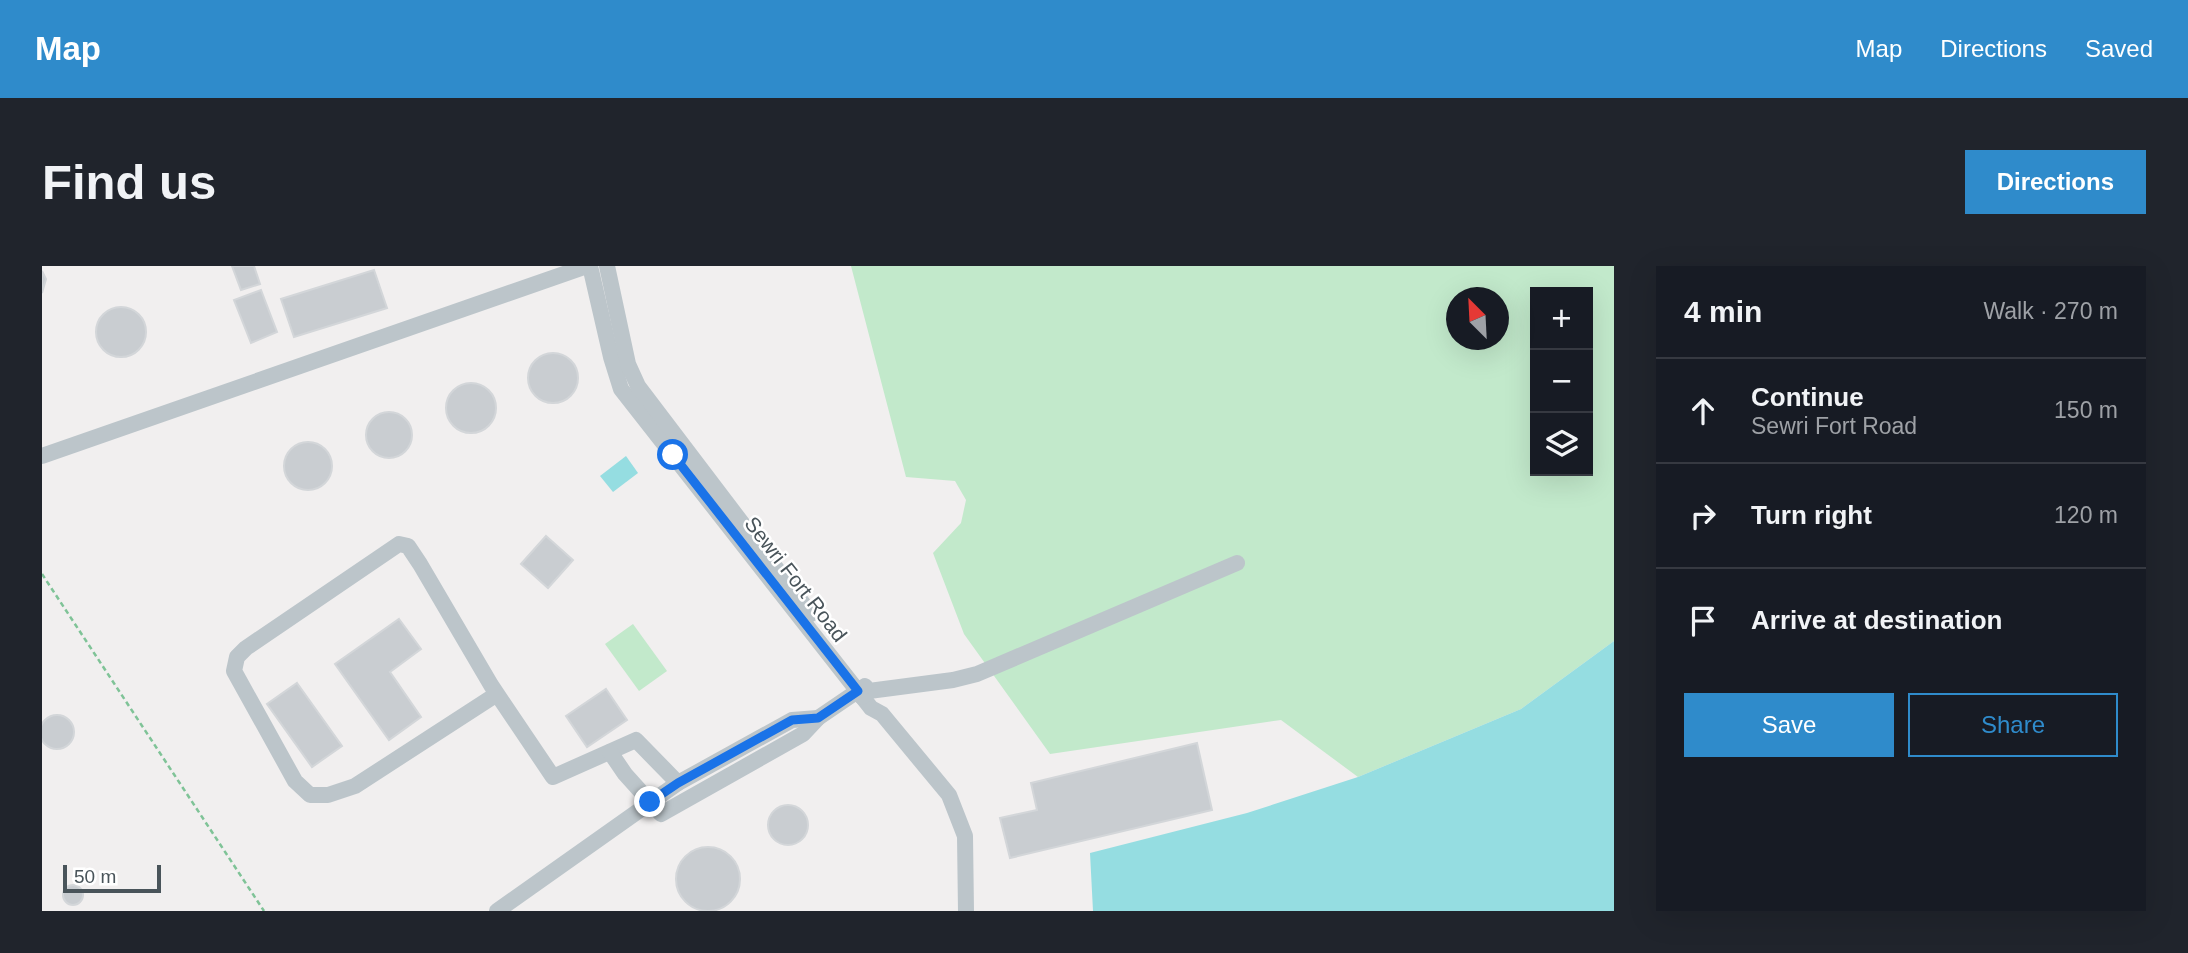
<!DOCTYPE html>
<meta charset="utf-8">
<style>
:root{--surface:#171b24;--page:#20242c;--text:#f1f3f6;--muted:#9ea1a6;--line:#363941;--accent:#2f8bcb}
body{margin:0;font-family:Arial,sans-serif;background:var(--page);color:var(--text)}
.controls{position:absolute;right:21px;top:21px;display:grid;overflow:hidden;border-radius:0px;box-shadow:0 7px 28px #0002}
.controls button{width:63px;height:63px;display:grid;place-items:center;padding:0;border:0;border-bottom:2px solid var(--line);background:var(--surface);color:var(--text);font:35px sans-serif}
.compass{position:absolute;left:1404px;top:21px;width:63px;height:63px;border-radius:50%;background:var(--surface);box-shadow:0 7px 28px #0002;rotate:336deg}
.scale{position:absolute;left:21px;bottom:18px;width:98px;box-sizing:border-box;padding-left:7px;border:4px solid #49545a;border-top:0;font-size:19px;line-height:24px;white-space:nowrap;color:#49545a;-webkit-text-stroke:5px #fff;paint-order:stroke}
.stop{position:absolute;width:21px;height:21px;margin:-16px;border:5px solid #1a73e8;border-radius:50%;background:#fff}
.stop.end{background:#1a73e8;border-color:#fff;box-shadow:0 2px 7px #0008}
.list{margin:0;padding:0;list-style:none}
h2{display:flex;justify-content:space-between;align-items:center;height:91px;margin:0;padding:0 28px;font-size:30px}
h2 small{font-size:23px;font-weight:400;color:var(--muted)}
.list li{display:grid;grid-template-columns:46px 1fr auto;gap:21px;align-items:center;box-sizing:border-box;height:105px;padding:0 28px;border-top:2px solid var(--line)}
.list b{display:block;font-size:26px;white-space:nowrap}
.list p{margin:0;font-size:23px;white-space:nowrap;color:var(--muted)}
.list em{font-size:23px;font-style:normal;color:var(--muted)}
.actions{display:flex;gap:14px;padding:21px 28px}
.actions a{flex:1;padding:16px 0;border:2px solid var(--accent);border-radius:0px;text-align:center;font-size:24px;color:var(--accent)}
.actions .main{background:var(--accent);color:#fff}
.icon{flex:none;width:38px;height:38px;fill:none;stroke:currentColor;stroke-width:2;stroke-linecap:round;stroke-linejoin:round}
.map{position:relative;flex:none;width:1572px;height:645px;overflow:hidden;border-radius:0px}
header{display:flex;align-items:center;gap:42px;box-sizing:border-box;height:98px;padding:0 35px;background:var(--accent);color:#fff}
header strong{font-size:33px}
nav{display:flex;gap:38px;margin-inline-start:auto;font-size:24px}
.intro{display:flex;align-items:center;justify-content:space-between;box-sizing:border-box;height:168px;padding:0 42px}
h1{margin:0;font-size:49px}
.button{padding:18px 32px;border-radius:0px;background:var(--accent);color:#fff;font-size:24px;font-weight:700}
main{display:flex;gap:42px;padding:0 42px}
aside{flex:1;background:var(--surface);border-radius:0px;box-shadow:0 7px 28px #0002}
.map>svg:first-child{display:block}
.green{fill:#c2e9cb;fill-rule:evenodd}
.water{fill:#95dde1}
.building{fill:#c9cdd1;stroke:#d3d6d9;stroke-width:2}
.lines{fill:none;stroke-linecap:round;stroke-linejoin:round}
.path{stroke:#7fc397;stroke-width:2.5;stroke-dasharray:5 3.5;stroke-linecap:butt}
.minor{stroke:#bcc5ca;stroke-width:16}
.route{stroke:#1a73e8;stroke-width:9}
.labels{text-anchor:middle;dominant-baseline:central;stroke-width:5;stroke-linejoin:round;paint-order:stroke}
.street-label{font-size:21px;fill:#49545a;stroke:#fff}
</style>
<header>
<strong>Map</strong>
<nav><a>Map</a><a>Directions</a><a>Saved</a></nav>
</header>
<div class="intro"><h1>Find us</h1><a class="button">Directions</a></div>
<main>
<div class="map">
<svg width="1572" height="645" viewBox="0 0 1572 645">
<rect width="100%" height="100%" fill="#f1efef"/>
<!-- green -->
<g class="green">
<path d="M809 0H1572V375L1479 443 1316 511 1239 454 1008 488 922 368 891 287 919 257 924 234 913 215 864 211ZM1493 26H1546V205H1493ZM1414 32H1456V74H1414Z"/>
<polygon points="591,358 625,405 597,425 563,378"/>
</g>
<!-- water -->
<g class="water">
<polygon points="584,190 596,207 571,226 558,210"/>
<polygon points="1572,375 1572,645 1051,645 1048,587 1205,547 1316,511 1479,443"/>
</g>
<!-- building -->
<g class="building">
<polygon points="190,0 212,0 218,18 199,24"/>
<polygon points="332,4 345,42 252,71 239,33"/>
<polygon points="0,5 4,13 0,27"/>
<polygon points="219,24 235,66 209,77 192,34"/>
<circle cx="79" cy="66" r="25"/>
<circle cx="511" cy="112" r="25"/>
<circle cx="429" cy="142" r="25"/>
<circle cx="347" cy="169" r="23"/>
<circle cx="266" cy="200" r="24"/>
<polygon points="504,270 531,294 506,322 479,298"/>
<polygon points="357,353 379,383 348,406 379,451 347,474 293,398"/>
<polygon points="255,417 300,480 270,501 225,438"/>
<polygon points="564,423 585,454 545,481 524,450"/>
<circle cx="15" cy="466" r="17"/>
<polygon points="1155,477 1170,544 968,592 958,552 995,544 989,517"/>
<circle cx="746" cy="559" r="20"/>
<circle cx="666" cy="613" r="32"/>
<circle cx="31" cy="629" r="10"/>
</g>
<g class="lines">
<!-- path -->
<polyline class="path" points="0,308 222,645"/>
<!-- minor -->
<g class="minor">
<polyline points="548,0 569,91 579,123 829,442 840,448 907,529 923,570 924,645"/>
<polyline points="565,0 586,98 596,120 769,348"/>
<polyline points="0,190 545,0"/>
<polyline points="455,428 313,520 286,529 268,529 253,515 192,405 195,391 204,382 357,278 366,280 378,298 449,419 511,511 594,474 636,517 750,454 776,452"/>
<polyline points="820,431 827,425 911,414 935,408 1195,297"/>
<polyline points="568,486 583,508 619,548 761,468 776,452 823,420"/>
<polyline points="455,645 636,517"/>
</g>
</g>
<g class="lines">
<!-- route -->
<polyline class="route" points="608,536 636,517 750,454 776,452 816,425 631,189"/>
</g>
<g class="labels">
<!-- street labels -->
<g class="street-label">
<text transform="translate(754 313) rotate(52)">Sewri Fort Road</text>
</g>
</g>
</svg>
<div class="controls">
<button>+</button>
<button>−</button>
<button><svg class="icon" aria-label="layers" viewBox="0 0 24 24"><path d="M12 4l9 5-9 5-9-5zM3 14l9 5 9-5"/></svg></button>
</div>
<svg class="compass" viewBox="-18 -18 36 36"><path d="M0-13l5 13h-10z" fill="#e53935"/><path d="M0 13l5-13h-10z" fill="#9ea1a6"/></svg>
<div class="scale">50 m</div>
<div class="stop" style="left:631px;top:189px"></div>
<div class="stop end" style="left:608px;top:536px"></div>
</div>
<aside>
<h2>4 min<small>Walk · 270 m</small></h2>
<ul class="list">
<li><svg class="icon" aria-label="ahead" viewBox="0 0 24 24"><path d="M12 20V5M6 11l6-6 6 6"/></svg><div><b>Continue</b><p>Sewri Fort Road</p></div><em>150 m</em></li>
<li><svg class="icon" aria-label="right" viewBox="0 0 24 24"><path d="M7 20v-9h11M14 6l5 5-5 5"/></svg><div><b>Turn right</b></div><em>120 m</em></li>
<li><svg class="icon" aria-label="arrive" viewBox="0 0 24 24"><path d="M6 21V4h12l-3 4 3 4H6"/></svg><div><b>Arrive at destination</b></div></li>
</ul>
<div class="actions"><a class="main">Save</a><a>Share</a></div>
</aside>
</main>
